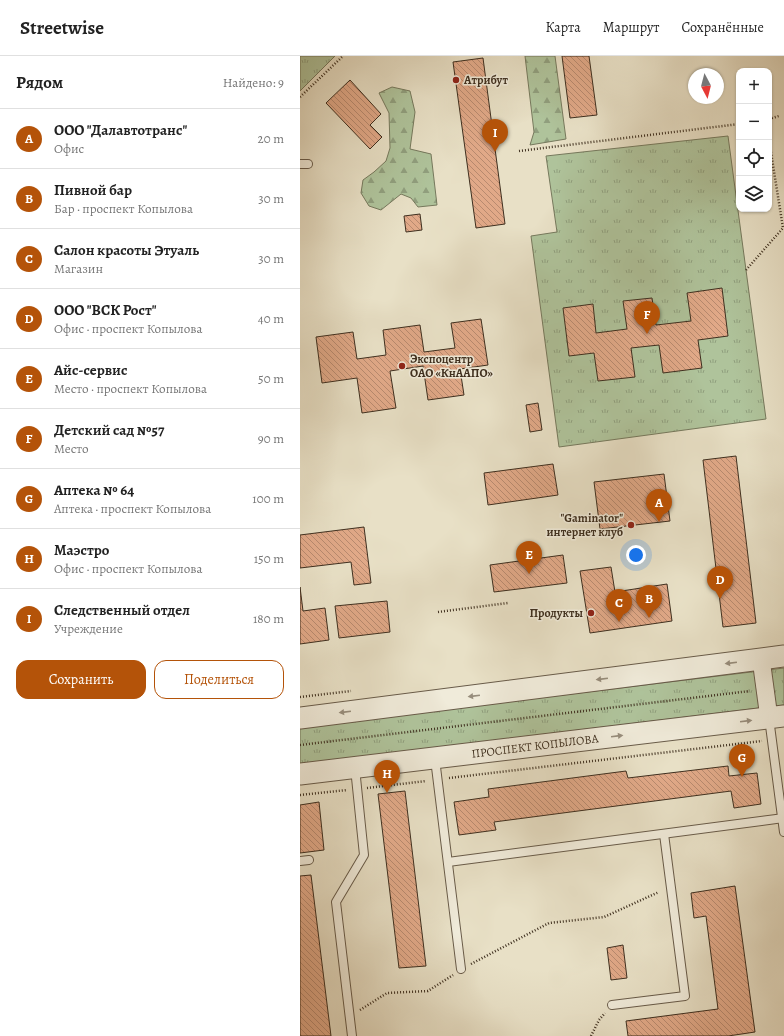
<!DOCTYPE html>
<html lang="ru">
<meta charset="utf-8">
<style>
:root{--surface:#fff;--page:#f6f6f6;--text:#222;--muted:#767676;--line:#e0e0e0;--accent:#b45309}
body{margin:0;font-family:Alegreya,serif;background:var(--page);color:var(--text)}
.controls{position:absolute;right:12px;top:12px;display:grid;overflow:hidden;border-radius:8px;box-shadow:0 1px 3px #0004}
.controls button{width:36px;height:36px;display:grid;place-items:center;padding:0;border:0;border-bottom:1px solid var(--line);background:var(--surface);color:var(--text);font:20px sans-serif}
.compass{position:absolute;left:388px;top:12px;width:36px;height:36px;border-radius:50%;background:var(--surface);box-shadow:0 1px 3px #0004;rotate:173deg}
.you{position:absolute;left:336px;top:499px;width:14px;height:14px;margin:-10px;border:3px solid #fff;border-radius:50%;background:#1a73e8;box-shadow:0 0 0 6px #1a73e833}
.badge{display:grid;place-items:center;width:26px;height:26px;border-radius:50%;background:var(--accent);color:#fff;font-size:13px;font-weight:700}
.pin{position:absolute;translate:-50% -33px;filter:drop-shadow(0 1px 2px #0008)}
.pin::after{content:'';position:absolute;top:21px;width:14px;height:12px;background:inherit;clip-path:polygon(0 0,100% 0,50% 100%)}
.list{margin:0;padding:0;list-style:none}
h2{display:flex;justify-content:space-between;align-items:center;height:52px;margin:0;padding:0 16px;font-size:17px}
h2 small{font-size:13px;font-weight:400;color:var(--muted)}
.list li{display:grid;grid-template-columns:26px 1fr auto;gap:12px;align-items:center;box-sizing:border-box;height:60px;padding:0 16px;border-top:1px solid var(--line)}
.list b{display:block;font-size:15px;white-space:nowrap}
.list p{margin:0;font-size:13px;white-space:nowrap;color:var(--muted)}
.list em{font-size:13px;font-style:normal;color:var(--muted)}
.actions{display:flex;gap:8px;padding:12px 16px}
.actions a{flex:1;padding:9px 0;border:1px solid var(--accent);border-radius:12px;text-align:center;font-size:14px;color:var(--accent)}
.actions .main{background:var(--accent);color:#fff}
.icon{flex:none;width:22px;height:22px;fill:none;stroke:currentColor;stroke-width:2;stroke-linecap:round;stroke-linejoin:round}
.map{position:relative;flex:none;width:484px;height:980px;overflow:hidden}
header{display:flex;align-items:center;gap:24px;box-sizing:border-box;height:56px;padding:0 20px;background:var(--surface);border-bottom:1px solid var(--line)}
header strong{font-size:19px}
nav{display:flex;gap:22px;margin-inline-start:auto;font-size:14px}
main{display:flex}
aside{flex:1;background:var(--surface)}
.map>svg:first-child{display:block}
.forest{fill:url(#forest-firs);stroke:#76795d}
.park{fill:url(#park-tufts);stroke:#76795d}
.building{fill:url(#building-back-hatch);stroke:#3e2f1f}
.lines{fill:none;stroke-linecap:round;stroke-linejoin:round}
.service-casing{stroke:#685b49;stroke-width:10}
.minor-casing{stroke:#685b49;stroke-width:19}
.tertiary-casing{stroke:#685b49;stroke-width:23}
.path{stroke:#3e2f1f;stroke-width:2.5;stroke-dasharray:1 2;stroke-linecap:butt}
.service{stroke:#f0ebda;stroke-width:8}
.minor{stroke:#f0ebda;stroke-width:17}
.tertiary{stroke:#f0ebda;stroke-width:21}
.oneway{fill:#978d7c}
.poi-dot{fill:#8f2418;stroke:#f0ebda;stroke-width:1.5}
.labels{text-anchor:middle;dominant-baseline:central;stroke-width:3;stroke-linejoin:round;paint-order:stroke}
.poi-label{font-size:12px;font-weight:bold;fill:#3e2f1f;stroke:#f0ebda;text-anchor:start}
.street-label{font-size:12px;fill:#3e2f1f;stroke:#f0ebda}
</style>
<header>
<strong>Streetwise</strong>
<nav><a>Карта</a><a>Маршрут</a><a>Сохранённые</a></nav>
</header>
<main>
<aside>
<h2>Рядом<small>Найдено: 9</small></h2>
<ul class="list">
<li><span class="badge">A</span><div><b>ООО &quot;Далавтотранс&quot;</b><p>Офис</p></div><em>20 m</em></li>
<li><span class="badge">B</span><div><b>Пивной бар</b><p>Бар · проспект Копылова</p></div><em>30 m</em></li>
<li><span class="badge">C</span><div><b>Салон красоты Этуаль</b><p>Магазин</p></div><em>30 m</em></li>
<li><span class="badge">D</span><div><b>ООО &quot;ВСК Рост&quot;</b><p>Офис · проспект Копылова</p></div><em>40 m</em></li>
<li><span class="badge">E</span><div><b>Айс-сервис</b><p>Место · проспект Копылова</p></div><em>50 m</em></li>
<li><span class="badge">F</span><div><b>Детский сад №57</b><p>Место</p></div><em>90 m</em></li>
<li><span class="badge">G</span><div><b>Аптека № 64</b><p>Аптека · проспект Копылова</p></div><em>100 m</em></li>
<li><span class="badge">H</span><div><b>Маэстро</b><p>Офис · проспект Копылова</p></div><em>150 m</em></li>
<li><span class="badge">I</span><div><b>Следственный отдел</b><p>Учреждение</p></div><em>180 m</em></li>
</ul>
<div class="actions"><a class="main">Сохранить</a><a>Поделиться</a></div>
</aside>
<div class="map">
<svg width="484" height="980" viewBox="0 0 484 980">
<defs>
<pattern id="forest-firs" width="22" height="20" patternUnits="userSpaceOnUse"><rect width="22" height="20" fill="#afc39b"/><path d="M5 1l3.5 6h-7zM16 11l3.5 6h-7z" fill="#909f7e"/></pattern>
<pattern id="park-tufts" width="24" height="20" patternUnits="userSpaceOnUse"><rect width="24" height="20" fill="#afc39b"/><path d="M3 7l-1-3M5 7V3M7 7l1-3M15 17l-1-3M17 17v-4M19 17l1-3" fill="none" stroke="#909f7e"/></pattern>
<pattern id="building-back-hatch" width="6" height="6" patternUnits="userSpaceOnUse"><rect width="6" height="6" fill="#e1a988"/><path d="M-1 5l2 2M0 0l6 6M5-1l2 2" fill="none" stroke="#b88a6f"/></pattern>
</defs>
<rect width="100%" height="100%" fill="#e8e0c6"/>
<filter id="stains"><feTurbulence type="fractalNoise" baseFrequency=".005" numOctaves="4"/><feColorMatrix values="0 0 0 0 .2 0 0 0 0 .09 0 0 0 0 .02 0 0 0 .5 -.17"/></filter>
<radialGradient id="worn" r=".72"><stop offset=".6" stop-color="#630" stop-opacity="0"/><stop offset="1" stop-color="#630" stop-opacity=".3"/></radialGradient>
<!-- forest -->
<g class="forest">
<polygon points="225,0 255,0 266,83 230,89 234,76"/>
<polygon points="92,31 110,35 115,56 110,93 131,98 137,149 118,151 111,142 101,138 81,154 69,150 61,137 63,124 74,116 86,105 90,92 89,57 79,37"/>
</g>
<!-- park -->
<g class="park">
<polygon points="0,0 35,0 0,35"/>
<polygon points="428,80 466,363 259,391 231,180 257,176 246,100"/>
<polygon points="484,612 484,649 0,708 0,671"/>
</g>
<!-- building -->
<g class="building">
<polygon points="262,0 289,0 297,59 270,62"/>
<polygon points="183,2 205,168 176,172 153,6"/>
<polygon points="50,24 81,58 70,69 82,81 70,93 26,47"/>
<polygon points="120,158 122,174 106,176 104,160"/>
<polygon points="422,232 428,280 398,284 402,312 363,317 359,289 331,292 335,321 298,325 294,297 269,300 263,252 293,248 296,277 327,273 323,245 352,242 356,269 391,265 387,237"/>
<polygon points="181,263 188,309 160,313 164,339 128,344 123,310 90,315 96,352 62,357 57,322 22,327 16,281 53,276 57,303 86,299 83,274 120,269 124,296 155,292 151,267"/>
<polygon points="238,347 242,374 230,376 226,349"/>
<polygon points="436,400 456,567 423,571 403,404"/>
<polygon points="253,408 258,439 188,449 184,417"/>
<polygon points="364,418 370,465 300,473 294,426"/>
<polygon points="64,471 71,527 54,529 51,506 0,512 0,479"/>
<polygon points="263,499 267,527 194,536 190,509"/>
<polygon points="311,511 315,536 367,528 372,565 290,577 280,515"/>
<polygon points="0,531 3,555 25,552 29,584 0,588"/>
<polygon points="87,545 90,576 39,582 35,550"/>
<polygon points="428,710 429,720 457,717 461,748 434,752 431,735 194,766 196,774 159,779 154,746 189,741 188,733 326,715 328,722"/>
<polygon points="105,735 126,910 99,912 78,738"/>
<polygon points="19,746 24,794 0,797 0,749"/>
<polygon points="11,819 31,980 0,980 0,820"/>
<polygon points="435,830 455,976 428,980 328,980 326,965 418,953 406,860 394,862 391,837"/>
<polygon points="323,889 327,922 311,924 307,892"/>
</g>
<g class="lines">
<!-- service casing -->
<g class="service-casing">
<g id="service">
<polyline points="0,108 8,108"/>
<polyline points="469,662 484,776"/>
<polyline points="135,703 161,913"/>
<polyline points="0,805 9,804"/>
<polyline points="148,806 484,762"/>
<polyline points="312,949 385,940 364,778"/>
<polyline points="52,980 36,846 64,799 55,712"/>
</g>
</g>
<!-- minor casing -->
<g class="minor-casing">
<polyline id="minor" points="461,603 469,662"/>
</g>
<!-- tertiary casing -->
<g class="tertiary-casing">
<g id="tertiary">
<polyline points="0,662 484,600"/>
<polyline points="0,718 484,660"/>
</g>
</g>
<!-- path -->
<g class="path">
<polyline points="0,41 43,0"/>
<polyline points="469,63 479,60"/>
<polyline points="219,95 439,68"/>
<polyline points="446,214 483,172 469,84"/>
<polyline points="138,556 208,547"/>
<polyline points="0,641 51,635"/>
<polyline points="0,689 450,635"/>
<polyline points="149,722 462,685"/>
<polyline points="67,732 126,725"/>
<polyline points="0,739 47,734"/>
<polyline points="171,908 249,867 304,861 359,836"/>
<polyline points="60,954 87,937 128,935 153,919"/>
<polyline points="291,980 299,964 305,957"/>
</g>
<!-- service -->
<use href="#service" class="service"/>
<!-- minor -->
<use href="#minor" class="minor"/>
<!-- tertiary -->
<use href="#tertiary" class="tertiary"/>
</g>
<!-- one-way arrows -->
<defs><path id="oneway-solid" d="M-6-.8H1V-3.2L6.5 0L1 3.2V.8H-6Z"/></defs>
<g class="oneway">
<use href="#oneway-solid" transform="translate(431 607) rotate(173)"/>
<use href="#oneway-solid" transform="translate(302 623) rotate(173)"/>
<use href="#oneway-solid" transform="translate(174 640) rotate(173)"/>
<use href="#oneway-solid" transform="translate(45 656) rotate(173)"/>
<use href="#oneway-solid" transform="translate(446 665) rotate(-7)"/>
<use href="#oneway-solid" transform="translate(317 680) rotate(-7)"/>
</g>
<!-- markers -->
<g class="poi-dot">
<circle cx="156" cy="24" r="4"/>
<circle cx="102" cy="310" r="4"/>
<circle cx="331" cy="469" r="4"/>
<circle cx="291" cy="557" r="4"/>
</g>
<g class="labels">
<!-- poi labels -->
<g class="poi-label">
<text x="164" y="24">Атрибут</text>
<text x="110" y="303">Экспоцентр<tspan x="110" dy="14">ОАО «КнААПО»</tspan></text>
<text x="323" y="462" text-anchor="end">"Gaminator"<tspan x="323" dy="14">интернет клуб</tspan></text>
<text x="283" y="557" text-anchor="end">Продукты</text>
</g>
<!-- street labels -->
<g class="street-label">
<text transform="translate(235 690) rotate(-7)">ПРОСПЕКТ КОПЫЛОВА</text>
</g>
</g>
<rect width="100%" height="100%" filter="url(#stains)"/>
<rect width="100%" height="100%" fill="url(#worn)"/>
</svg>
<div class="controls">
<button>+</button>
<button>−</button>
<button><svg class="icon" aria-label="locate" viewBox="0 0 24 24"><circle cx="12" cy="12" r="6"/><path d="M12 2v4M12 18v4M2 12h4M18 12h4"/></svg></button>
<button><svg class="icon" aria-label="layers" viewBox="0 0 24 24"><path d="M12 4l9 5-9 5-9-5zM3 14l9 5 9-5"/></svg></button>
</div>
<svg class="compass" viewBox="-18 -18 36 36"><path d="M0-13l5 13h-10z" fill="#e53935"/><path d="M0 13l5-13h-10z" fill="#767676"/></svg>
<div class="you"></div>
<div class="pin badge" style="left:359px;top:466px">A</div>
<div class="pin badge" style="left:349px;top:562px">B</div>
<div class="pin badge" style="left:319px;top:566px">C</div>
<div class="pin badge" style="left:420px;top:543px">D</div>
<div class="pin badge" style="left:229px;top:518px">E</div>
<div class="pin badge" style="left:347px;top:278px">F</div>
<div class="pin badge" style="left:442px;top:721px">G</div>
<div class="pin badge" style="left:87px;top:737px">H</div>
<div class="pin badge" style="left:195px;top:96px">I</div>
</div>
</main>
